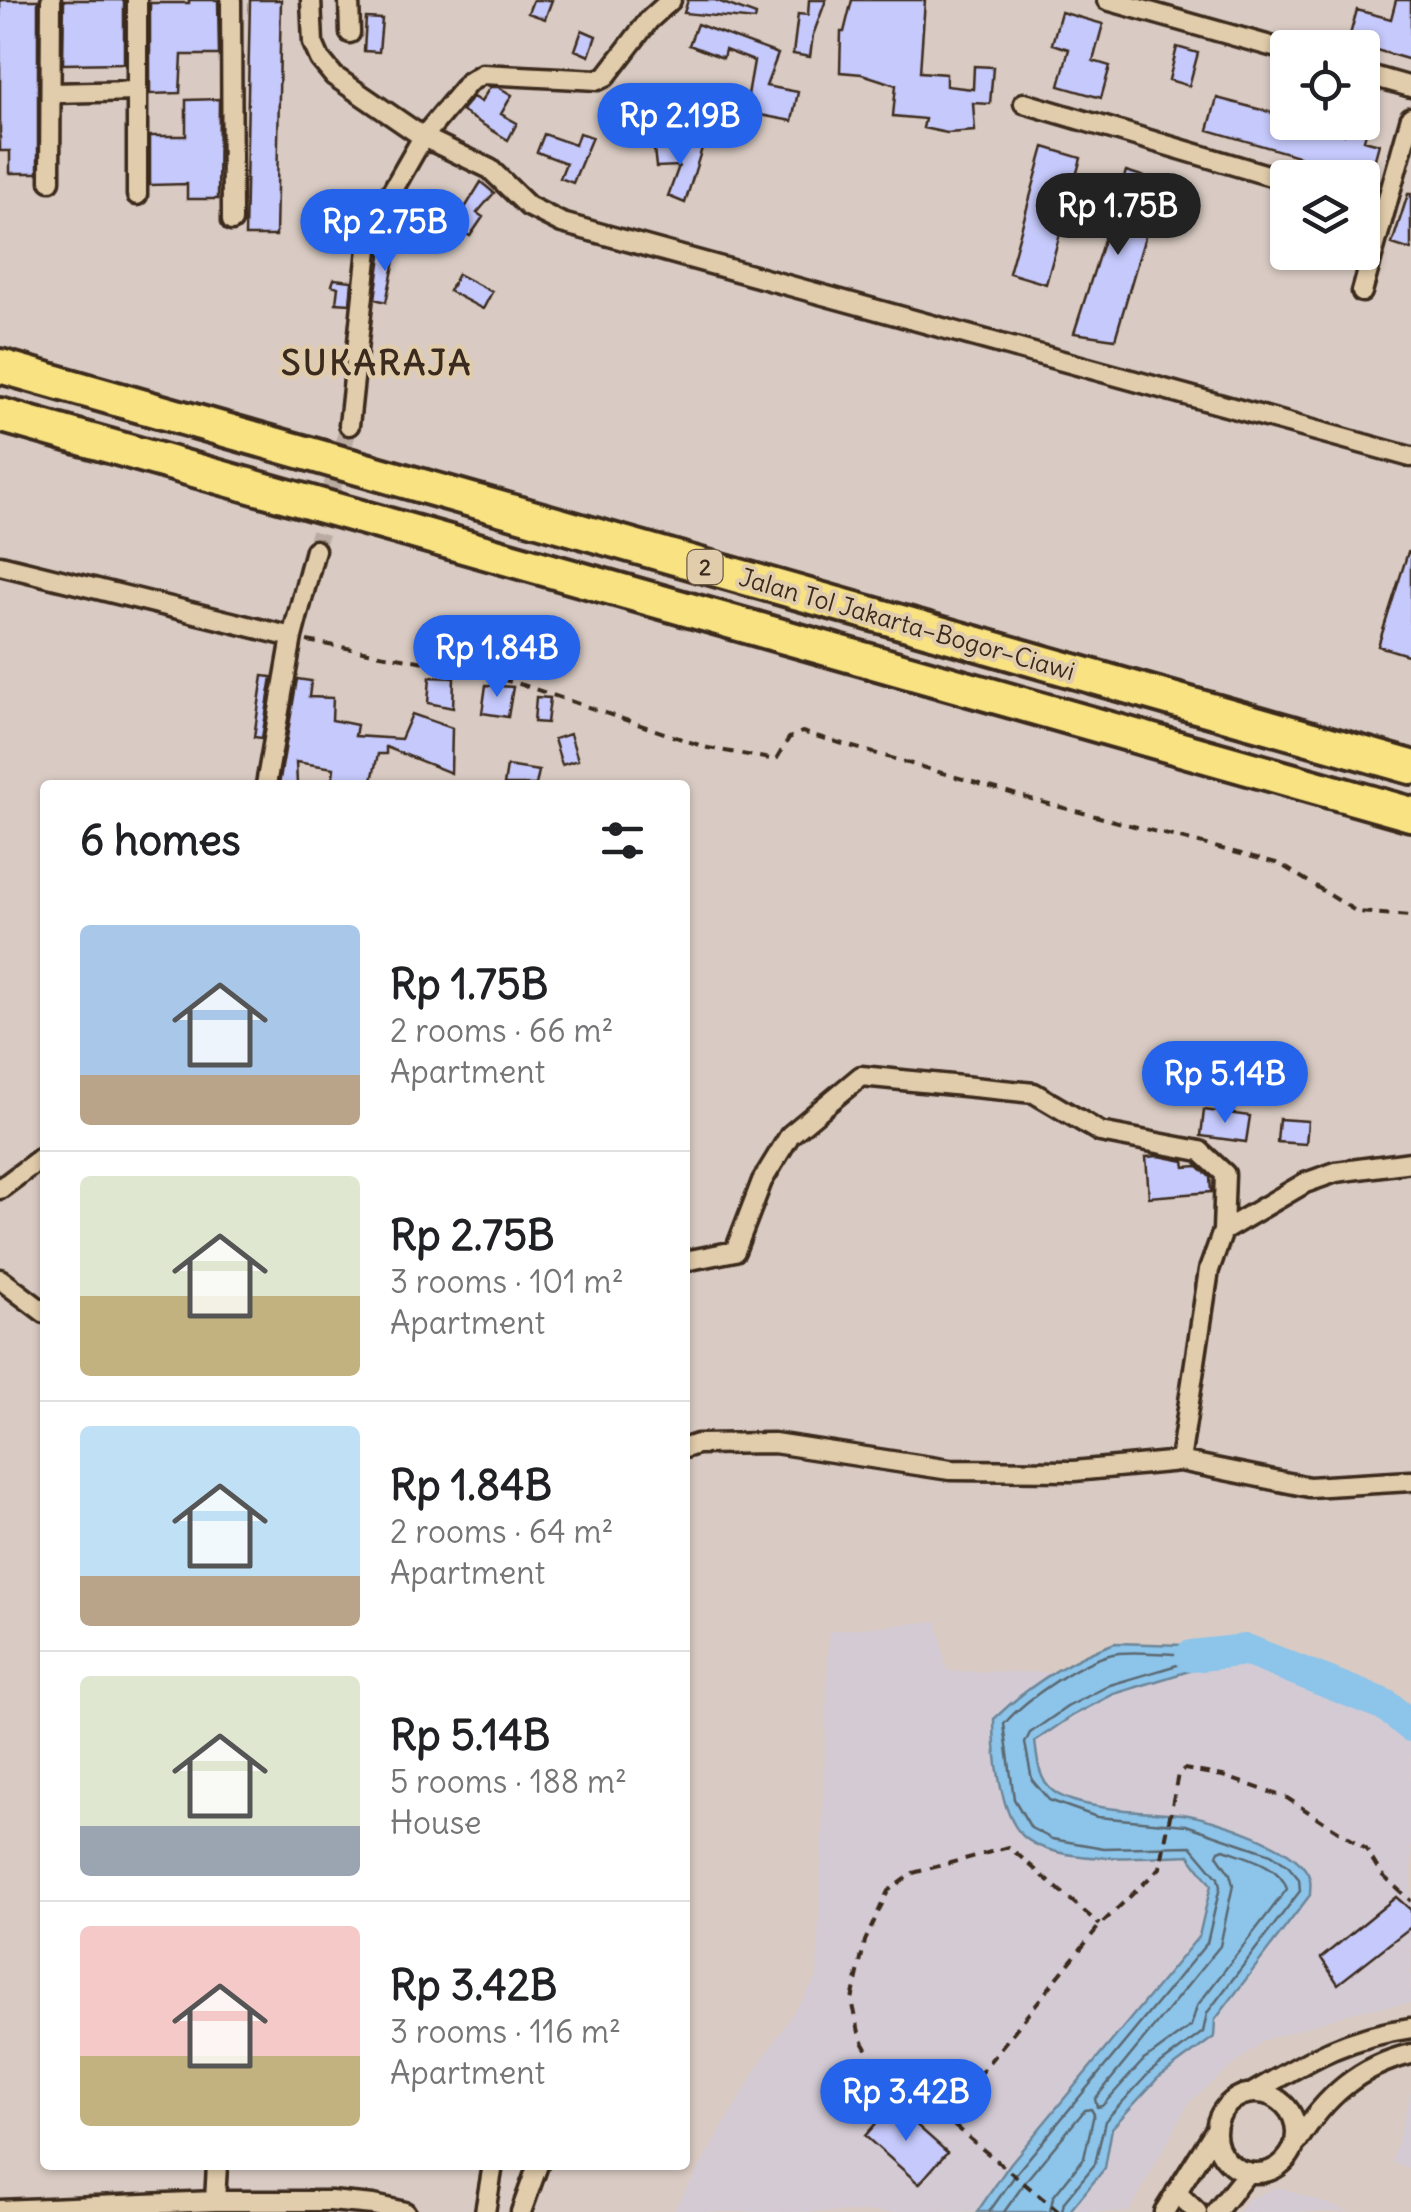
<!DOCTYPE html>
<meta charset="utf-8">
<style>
body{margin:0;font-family:Delius,sans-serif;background:#f2f2f2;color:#202124;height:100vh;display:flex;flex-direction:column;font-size:38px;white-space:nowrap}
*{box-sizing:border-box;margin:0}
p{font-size:32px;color:#757577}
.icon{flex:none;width:55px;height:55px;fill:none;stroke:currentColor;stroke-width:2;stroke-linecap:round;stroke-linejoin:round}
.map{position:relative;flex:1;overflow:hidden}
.sheet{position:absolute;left:40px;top:780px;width:650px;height:1390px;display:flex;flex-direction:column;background:#fff;border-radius:10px;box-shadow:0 2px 8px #0004}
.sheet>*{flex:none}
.controls{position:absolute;left:1270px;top:30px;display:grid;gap:20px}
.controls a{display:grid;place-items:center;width:110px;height:110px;border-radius:10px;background:#fff;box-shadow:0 2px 8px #0004;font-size:50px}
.price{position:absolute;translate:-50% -85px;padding:0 22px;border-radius:35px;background:#2563eb;color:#fff;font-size:32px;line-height:65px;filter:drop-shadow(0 2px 5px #0008)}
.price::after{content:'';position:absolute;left:50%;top:60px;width:30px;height:22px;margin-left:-15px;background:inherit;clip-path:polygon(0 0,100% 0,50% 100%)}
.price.on{background:#222;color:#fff}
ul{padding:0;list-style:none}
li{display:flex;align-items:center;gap:30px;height:250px;padding:0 40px}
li+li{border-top:2px solid #e0e0e0}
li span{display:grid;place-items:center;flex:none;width:280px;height:200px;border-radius:10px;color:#555}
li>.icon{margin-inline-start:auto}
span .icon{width:120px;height:120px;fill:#fffc;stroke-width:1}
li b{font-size:42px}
h2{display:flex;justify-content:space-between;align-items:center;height:120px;padding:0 40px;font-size:42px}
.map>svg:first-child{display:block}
.built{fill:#d3cad4}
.water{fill:#8cc4ea;stroke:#6c8698;stroke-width:2.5}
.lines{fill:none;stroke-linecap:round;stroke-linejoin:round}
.shore{stroke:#5b6870;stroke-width:2.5}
.river{stroke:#8cc4ea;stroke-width:32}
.building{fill:#c5c9fb;stroke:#3b2a1e;stroke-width:2.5}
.street-tunnel{stroke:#b9aba2;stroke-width:18;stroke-dasharray:18 9;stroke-linecap:butt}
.street-casing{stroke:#3b2a1e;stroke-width:25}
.highway-casing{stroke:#3b2a1e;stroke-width:40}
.path{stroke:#3b2a1e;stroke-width:4;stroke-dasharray:10 8;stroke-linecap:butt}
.street{stroke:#e1ccab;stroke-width:18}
.highway{stroke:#f8e281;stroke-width:32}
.labels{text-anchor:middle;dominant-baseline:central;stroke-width:8;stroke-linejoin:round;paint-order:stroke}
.shield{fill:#e1ccab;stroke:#6d5b48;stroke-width:2.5}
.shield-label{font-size:22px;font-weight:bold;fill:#3b2a1e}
.street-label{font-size:25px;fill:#3b2a1e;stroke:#e1ccab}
.district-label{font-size:35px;font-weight:bold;letter-spacing:2.5px;fill:#3b2a1e;stroke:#e1ccab}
</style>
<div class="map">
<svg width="1411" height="2212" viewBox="0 0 1411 2212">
<rect width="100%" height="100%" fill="#d9cbc3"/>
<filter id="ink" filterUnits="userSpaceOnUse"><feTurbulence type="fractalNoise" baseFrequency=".01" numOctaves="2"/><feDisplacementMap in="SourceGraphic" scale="20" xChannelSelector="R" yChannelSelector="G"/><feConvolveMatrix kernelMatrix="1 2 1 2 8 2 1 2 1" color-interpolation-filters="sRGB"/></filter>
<g filter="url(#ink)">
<path class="built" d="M937,1621L947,1671L1143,1674L1246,1663L1366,1700L1411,1729V2003L1361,2010L1264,2040L1189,2102L1129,2212H673L763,2059L817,1977L829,1631Z
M1411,2092V2169L1392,2162Z
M1278,2187L1350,2212H1240L1247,2200Z"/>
<path class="water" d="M1115,1643L1219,1646L1236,1651L1235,1657L1114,1694L1072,1716L1035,1741C1037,1757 1038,1780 1053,1791C1078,1811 1149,1811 1182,1814C1213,1818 1301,1846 1310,1879C1311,1884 1310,1889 1310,1895L1215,2020L1214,2037L1158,2078L1112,2128L1105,2168L1069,2212H977L1010,2164L1199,1936L1211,1885L1189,1855C1145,1856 1058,1867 1023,1836C999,1813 994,1750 994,1719C1028,1686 1070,1659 1115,1643Z"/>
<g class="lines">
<path class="shore" d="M1224,1849C1246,1857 1280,1865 1287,1889L1197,2006L1191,2026L1142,2062L1102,2106L1097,2107L1095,2099L1220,1946L1233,1885L1230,1874L1217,1855L1219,1851Z
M989,2212L1019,2170L1207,1943L1220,1887L1218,1878L1191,1846L1104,1848L1052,1839L1031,1828L1014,1799L1004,1724C1026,1699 1085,1657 1119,1653C1139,1651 1162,1654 1183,1654L1187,1659L1184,1663L1110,1685L1067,1707L1030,1733L1025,1743L1032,1780L1049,1800L1097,1817L1186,1825L1271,1854L1288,1866L1299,1879L1300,1891L1207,2013L1203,2032L1151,2071L1105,2121L1095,2164L1064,2202L1062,2212
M1004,2212L1029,2177L1085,2110L1091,2109L1094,2114L1084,2158L1053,2197L1050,2212"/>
<path class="river" d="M1191,1656L1246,1650L1385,1705L1411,1726"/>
</g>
<path class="building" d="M0,0H38V173H10V151H0Z
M64,0H124V63L63,64Z
M189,0H218L219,55H182L180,93L150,94V3H189Z
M250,0H281L276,236H245Z
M533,0H552L545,19L528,13Z
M688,0H715L756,15L755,20L684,13Z
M809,0H826L813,35L810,57L793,54L798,14L808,15Z
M852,0H925L920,72L946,74V86L973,89L974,66L993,67L990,104L973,103L975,131L947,133L923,128L925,119L893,116L896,85L862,74L840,72L841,32H844Z
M1396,0H1411V60L1348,42L1357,10L1391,19Z
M1061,12L1103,24L1093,61L1110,66L1101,98L1059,86L1069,49L1052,44Z
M366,18L382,19L379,52L364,51Z
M697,24L778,54L766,86L798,92L792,121L745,112L754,61L725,50L723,58L689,45Z
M582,30L596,36L589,56L575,50Z
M1177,47L1198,53L1189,86L1169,80Z
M490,87H498L512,95L501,114L517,123L508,140L461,111L473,97L481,102Z
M1217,98L1288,117V122H1306L1344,134L1347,122H1369L1364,140L1379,144L1370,177L1208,130Z
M219,99L218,199H187V184L150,185V136H186V100Z
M579,133L592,137L573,183L560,178L566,163L537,152L544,134L575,145Z
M703,145L685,203L668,196L679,166L656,167L654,149Z
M1044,147L1081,158L1046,284L1009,273Z
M1126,171L1161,182L1115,339L1074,333Z
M481,182L494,193L477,213L483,217L470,236L461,231L459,233L452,229Z
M1408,194H1411V250L1392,244Z
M382,248L397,251L386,302L375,299Z
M458,274L492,292L483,309L449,291Z
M334,279L352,281L350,304L336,303L338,287L332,285Z
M1408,552L1411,553V656L1378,646Z
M263,676L272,677L262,738L254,737Z
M430,677L454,678L453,708L428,703Z
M297,679L311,681L309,697L333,698L332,720L357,725L355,736L401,739L412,714L452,728L451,773L386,747V754H378L371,785H332L334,768L296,762L297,784L279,785Z
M486,685L513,687L508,717L482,713Z
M536,697L550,698L547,723L534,722Z
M570,734L578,760L562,765L554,739Z
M507,766L539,771L536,785H504Z
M1204,1110L1250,1116L1246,1142L1201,1136Z
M1279,1119L1308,1121L1306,1144L1277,1142Z
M1159,1156L1184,1161L1185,1167L1198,1166L1210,1177L1211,1192L1149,1197L1146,1157Z
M1396,1897L1411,1910V1927L1338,1984L1321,1958Z
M893,2104L947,2152L919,2184L865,2136Z"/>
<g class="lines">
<path class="street-tunnel" d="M315,550L349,425"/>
<defs>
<path id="street" d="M137,0V195
M231,0L232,221
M311,0L313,43L320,59L334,76L423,137L490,169L528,206L562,223L1411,457
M349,0L350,33
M1107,0L1288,51
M1362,73L1411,87
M51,93L137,91
M1024,103L1288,181
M50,181L51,0
M1362,204L1385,210
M1362,292L1411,117
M349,425L368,249L383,207L423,137L469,82L482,74L598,80L606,76L649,20L671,0
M0,565L292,637
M266,785L292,637L315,550
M0,1189L45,1155
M1223,1231L1305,1183L1336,1172L1411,1162
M685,1261L735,1251L762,1181L790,1135L861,1076L1034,1093L1100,1132L1200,1151L1225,1174L1223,1231L1209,1270L1180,1461
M0,1279L45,1313
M685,1448L697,1444L774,1443L950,1470L1074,1471L1180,1461L1309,1487L1411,1481
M1254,2092C1309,2060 1346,2037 1411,2028
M1216 2133a40 40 0 1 1 80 0a40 40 0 1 1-80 0Z
M1297,2142C1325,2097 1359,2066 1411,2054
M217,2165L215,2201H330L373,2205L405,2212
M1176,2192L1197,2212
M0,2210L215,2201
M485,2212L493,2165
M521,2212L538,2165
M1164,2212L1216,2129
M1216,2212L1248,2172"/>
<path id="highway" d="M0,366L1411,767
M0,415L1411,814"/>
</defs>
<use href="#street" class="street-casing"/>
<use href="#highway" class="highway-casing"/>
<path class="path" d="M307,641L464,669L523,685L708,748L776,760L789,738L802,732L1045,803L1280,864L1357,912L1411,916
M944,2118L1100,1925L1160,1868L1178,1774L1184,1769L1223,1776L1287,1798L1366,1849L1381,1874L1411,1901
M1059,2212L873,2059L860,2037L852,2000L865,1941L888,1891L913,1873L1009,1847L1100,1925"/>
<use href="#street" class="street"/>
<use href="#highway" class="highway"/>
</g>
</g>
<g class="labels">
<rect class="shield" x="687.5" y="550" width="35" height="34" rx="8"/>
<g class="shield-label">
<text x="705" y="567">2</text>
</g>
<g class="street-label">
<text transform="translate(907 624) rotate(16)">Jalan Tol Jakarta–Bogor–Ciawi</text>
</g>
<g class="district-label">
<text x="377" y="362">SUKARAJA</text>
</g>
</g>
</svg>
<div class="controls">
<a><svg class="icon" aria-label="locate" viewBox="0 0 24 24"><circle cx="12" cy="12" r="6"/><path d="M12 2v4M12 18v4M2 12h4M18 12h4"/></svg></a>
<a><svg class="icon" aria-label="layers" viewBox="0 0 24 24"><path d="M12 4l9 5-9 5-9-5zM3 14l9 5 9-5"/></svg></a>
</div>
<b class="price" style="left:680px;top:168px">Rp 2.19B</b>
<b class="price on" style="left:1118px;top:258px">Rp 1.75B</b>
<b class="price" style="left:385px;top:274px">Rp 2.75B</b>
<b class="price" style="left:497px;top:700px">Rp 1.84B</b>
<b class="price" style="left:1225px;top:1126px">Rp 5.14B</b>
<b class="price" style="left:906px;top:2144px">Rp 3.42B</b>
<section class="sheet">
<h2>6 homes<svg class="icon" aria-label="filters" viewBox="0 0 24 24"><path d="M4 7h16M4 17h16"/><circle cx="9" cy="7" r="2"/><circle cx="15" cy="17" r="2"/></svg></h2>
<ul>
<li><span style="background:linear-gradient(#a9c7e8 75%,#b9a48a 0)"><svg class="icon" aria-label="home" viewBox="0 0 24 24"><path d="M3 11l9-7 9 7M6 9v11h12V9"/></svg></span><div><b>Rp 1.75B</b><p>2 rooms · 66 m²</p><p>Apartment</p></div></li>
<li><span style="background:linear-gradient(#dfe7d0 60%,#c2b280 0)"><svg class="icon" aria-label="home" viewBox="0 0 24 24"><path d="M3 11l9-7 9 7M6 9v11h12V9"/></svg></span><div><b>Rp 2.75B</b><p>3 rooms · 101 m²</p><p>Apartment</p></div></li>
<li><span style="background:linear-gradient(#bfe0f5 75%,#b9a48a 0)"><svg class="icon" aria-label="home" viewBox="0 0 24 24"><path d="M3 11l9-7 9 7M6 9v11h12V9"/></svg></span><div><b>Rp 1.84B</b><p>2 rooms · 64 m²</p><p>Apartment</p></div></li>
<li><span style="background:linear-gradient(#dfe7d0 75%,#9aa5b1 0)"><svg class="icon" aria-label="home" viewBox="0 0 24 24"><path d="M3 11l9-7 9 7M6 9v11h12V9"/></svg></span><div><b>Rp 5.14B</b><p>5 rooms · 188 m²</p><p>House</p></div></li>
<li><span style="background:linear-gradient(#f6c9c9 65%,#c2b280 0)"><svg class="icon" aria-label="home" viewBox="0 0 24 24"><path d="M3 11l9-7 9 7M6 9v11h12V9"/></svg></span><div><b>Rp 3.42B</b><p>3 rooms · 116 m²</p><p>Apartment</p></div></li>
</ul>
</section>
</div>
